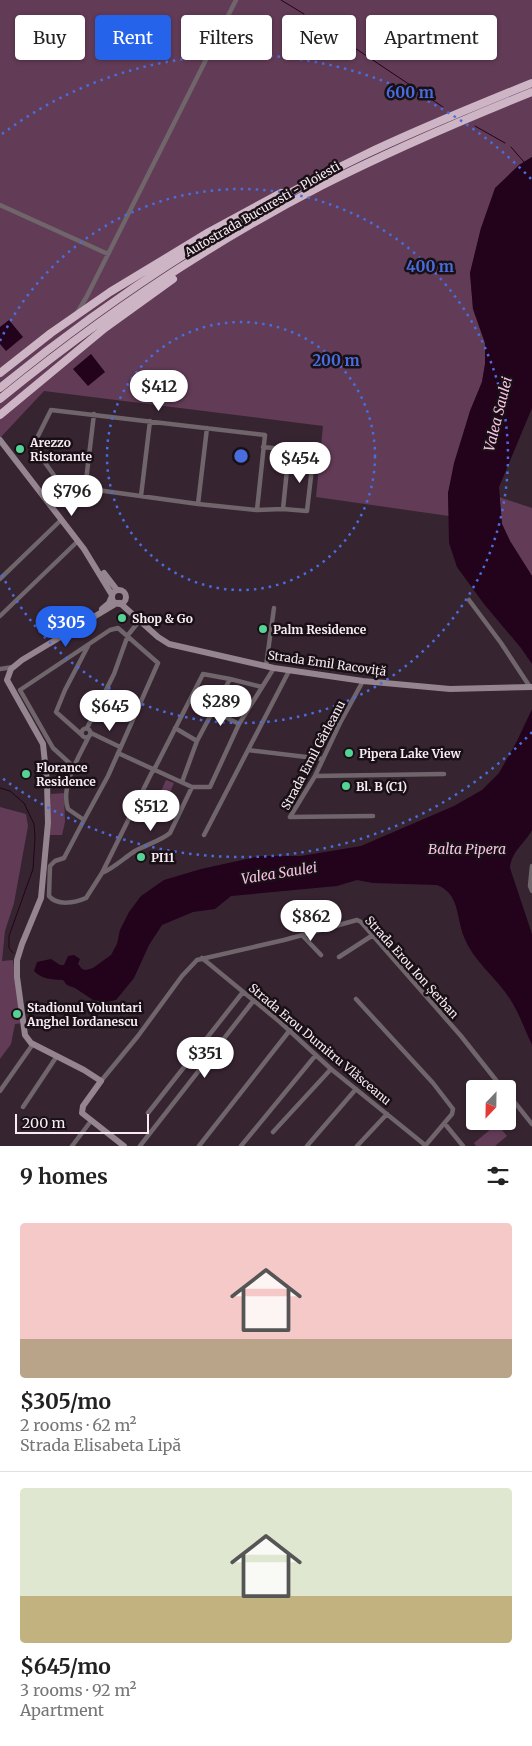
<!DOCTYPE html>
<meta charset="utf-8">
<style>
body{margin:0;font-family:Merriweather,serif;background:#f2f2f2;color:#222;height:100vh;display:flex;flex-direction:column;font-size:19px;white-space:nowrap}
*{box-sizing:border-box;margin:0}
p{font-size:16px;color:#767676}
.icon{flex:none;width:28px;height:28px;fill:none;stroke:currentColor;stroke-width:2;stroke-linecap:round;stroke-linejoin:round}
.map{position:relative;height:1146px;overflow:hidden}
.details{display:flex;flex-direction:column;background:#fff;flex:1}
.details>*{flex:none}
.hud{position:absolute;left:15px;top:15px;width:502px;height:45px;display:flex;gap:10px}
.needle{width:32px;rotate:202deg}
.controls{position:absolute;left:466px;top:1080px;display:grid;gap:10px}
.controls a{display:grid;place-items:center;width:50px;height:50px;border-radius:5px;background:#fff;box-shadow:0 1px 4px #0004;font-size:25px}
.scale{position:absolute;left:15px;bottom:12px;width:134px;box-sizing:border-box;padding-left:5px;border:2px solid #f8ebf3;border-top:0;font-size:14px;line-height:18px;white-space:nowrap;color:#f8ebf3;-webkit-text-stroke:4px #191016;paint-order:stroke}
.price{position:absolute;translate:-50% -42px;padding:0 11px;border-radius:18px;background:#fff;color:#222;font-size:16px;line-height:32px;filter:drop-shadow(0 1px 2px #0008)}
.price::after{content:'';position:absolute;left:50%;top:30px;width:15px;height:11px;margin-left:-8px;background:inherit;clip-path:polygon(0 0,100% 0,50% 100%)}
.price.selected{background:#2563eb;color:#fff}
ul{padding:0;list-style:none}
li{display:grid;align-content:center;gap:10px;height:265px;padding:0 20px}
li+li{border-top:1px solid #e0e0e0}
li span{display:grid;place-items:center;height:155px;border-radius:5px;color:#555}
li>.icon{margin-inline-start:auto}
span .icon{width:90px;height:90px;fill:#fffc;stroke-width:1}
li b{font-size:21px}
h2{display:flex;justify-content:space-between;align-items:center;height:60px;padding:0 20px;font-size:21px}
.tag{padding:0 18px;border-radius:5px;background:#fff;box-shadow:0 1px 4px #0004;font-size:18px;line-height:45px}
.tag.selected{background:#2563eb;color:#fff}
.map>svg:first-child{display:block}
.green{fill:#623b56}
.water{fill:#23021b}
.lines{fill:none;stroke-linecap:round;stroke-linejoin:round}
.stream{stroke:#23021b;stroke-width:1}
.street{stroke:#6f656b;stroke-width:4.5}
.secondary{stroke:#958590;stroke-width:6}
.highway{stroke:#ceb5c5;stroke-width:8}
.ring{fill:none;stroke:#496ddd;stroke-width:2.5;stroke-dasharray:2.5 5}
.poi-dot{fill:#54d395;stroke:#191016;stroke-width:2}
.labels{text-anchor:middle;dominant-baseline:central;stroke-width:5;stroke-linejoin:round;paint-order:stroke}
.street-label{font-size:12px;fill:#f8ebf3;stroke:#191016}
.poi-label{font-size:12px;font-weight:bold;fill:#f8ebf3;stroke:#191016;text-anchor:start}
.water-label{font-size:14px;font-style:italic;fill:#f9c1e6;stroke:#191016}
.centre{fill:#496ddd;stroke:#191016;stroke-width:2.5}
.ring-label{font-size:15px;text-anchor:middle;font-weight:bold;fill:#496ddd;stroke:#191016;stroke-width:5;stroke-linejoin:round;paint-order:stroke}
</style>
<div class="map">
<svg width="532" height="1146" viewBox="0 0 532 1146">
<rect width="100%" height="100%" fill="#372431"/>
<path class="green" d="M0,0H532V157L519,165L481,228L470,273L473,309L485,343V364L482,382L470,411L448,493L449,516L316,497L323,426L44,391L0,438Z
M499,497L532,508V576L510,541L502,524Z
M166,780L174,783L160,815L156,818L150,816Z
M64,793L65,822L62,835H50L51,794Z
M0,807L26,814L28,826L14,903L5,931L2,961L13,960L23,1023L15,1024L11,1044L0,1059Z
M497,1124L507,1136L495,1146H476L474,1143Z"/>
<path class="water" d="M532,157V408L499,487L502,524L510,541L532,576V664L521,648L484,604L457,567L449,543L448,493L454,463L470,411L482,382L485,364V343L473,309L470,273L481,228L495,188L519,165Z
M9,320L23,337L6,351L0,344V327Z
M91,354L105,372L88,386L73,369Z
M532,709V830C525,843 511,852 510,868L532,934V1045C525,1030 519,1013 510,999C496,977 474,962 464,937C456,917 460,894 437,885L373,883L357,880L337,886L231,896L215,909L193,912L162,925L149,945L134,978L116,1000L107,1002L93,1000L75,988L67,985L63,980C51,979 43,980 34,971L37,962L51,959L60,965H64L68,956L74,955L80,959L78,964L82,969L86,970L93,968L111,955L117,944L120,930L129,912L141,896L164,880L201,869L261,856H301L361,846L454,806L482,790L499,773L517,741Z"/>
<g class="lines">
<path class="stream" d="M281,0L304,14
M310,18L443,107
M475,126L505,143
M511,147L524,162
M0,788L10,791L24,803L34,824L35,837L33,869L9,936V948L13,953"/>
<path class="street" d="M0,205L108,254
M77,313L87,296L236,0
M61,485L33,446L51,410L265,435L257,510
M85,489L94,414
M141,496L150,421
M44,497L61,485L198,504L257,510L283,509L307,511L313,459L310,454L301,451L263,447
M198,504L207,428
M283,509L289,450
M0,579L61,520
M469,600L501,643L530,687
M0,616L78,541
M266,666L274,608
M0,669L13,667
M363,681L340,723L315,776L290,817L373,816
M214,711L239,724
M87,728L114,674L128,635L140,620
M175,728L197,741
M81.5 733a4.5 4.5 0 1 1 9 0a4.5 4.5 0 1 1-9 0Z
M91,733L120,747
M82,735L56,712L65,690L88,646
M248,750L323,759
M118,753L192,787H210L239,724L274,668
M75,768L53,748L20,690L110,630L118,628L158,663L108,776L84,820L64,858L55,861L50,866L49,896C57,906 75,903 86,898L102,873L151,774L156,766L203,674L230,679L262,687
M315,776L444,774
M182,782L197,741L230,679
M84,820L68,809C60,786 79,757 89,736
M204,835L289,671
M532,866L530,886L532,891
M102,873C114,868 124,858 135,851C146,845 162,840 170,833L192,787
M302,935L321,955
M339,957L373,935
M202,958L280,1022L331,1069L425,1145
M356,999L433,1083L453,1109L452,1114L425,1146
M101,1081L138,1036L182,976L197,960L284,940L357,920L361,922L461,1036L503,1089
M0,1091L33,1044
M508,1094L532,1124
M23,1107L57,1056
M148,1113L243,992
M445,1124L463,1146
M273,1132L331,1069
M72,1146L91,1121
M140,1146L254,1000
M199,1146L290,1030
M241,1146L315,1056
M307,1146L356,1089
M357,1146L387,1114"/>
<path class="secondary" d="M0,440L84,549L112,595
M104,573L117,590
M112 597a7 7 0 1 1 14 0a7 7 0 1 1-14 0Z
M117,603L22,660L11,669L7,680L43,744L47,782L48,823L41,898L22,944L17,960V977L25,1035L31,1043L84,1070L101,1081L83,1106L82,1113L124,1146
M120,603L158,637L169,644L274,668L363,681L450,689L532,687
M102,609L109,603L112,596"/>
<path class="highway" d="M0,373L51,333L110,292L209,232L281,193
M0,388C111,297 233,218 362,156C418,129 475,106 532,83
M0,399C99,318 207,245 321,186C390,151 460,121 532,92
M0,415L105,328L173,279"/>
</g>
<g class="ring">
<circle cx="241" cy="456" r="134"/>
<path d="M0 341A267 267 0 1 1 0 571"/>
<path d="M532 732A401 401 0 0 1 2 778M2 134A401 401 0 0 1 532 180"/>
</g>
<g class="poi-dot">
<circle cx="20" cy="449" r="5"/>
<circle cx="122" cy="618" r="5"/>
<circle cx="263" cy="629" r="5"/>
<circle cx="349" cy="753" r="5"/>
<circle cx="26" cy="774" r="5"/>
<circle cx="346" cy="786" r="5"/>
<circle cx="141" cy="857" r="5"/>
<circle cx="17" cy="1014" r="5"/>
</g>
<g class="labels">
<g class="street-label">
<text transform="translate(262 209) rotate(-30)">Autostrada Bucuresti - Ploiesti</text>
<text transform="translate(327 663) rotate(8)">Strada Emil Racoviță</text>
<text transform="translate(313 755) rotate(-62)">Strada Emil Gârleanu</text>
<text transform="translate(412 967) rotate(48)">Strada Erou Ion Șerban</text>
<text transform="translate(320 1044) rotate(40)">Strada Erou Dumitru Vlăsceanu</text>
</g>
<g class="poi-label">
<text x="30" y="442">Arezzo<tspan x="30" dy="14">Ristorante</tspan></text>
<text x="132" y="618">Shop &amp; Go</text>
<text x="273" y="629">Palm Residence</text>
<text x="359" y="753">Pipera Lake View</text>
<text x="36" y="767">Florance<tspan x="36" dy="14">Residence</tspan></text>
<text x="356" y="786">Bl. B (C1)</text>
<text x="151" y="857">PI11</text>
<text x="27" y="1007">Stadionul Voluntari<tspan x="27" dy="14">Anghel Iordanescu</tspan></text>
</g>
<g class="water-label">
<text transform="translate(498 414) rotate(-76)">Valea Saulei</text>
<text x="467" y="849">Balta Pipera</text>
<text transform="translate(279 873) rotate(-9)">Valea Saulei</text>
</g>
</g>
<circle cx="241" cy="456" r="8" class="centre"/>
<g class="ring-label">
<text x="410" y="98">600 m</text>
<text x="430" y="272">400 m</text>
<text x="336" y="366">200 m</text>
</g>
</svg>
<div class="controls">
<a><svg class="needle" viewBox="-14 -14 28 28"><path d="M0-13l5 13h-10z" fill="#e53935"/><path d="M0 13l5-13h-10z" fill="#767676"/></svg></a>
</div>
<div class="scale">200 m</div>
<b class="price" style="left:159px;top:412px">$412</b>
<b class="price" style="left:300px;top:484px">$454</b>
<b class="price" style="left:72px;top:517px">$796</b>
<b class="price selected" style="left:66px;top:648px">$305</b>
<b class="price" style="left:221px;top:727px">$289</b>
<b class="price" style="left:110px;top:732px">$645</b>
<b class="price" style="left:151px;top:832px">$512</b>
<b class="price" style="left:311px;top:942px">$862</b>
<b class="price" style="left:205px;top:1079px">$351</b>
<div class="hud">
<a class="tag">Buy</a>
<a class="tag selected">Rent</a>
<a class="tag">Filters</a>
<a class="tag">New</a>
<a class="tag">Apartment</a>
</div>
</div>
<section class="details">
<h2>9 homes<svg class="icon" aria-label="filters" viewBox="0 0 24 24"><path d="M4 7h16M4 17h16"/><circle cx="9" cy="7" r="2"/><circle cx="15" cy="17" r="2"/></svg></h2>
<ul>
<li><span style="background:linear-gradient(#f6c9c9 75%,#b9a48a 0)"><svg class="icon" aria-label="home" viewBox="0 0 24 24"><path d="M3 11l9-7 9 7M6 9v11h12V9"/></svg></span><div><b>$305/mo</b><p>2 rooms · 62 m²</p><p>Strada Elisabeta Lipă</p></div></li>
<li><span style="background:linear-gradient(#dfe7d0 70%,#c2b280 0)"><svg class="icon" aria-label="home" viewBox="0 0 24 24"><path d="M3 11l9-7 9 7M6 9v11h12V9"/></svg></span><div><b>$645/mo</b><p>3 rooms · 92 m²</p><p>Apartment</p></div></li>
</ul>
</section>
